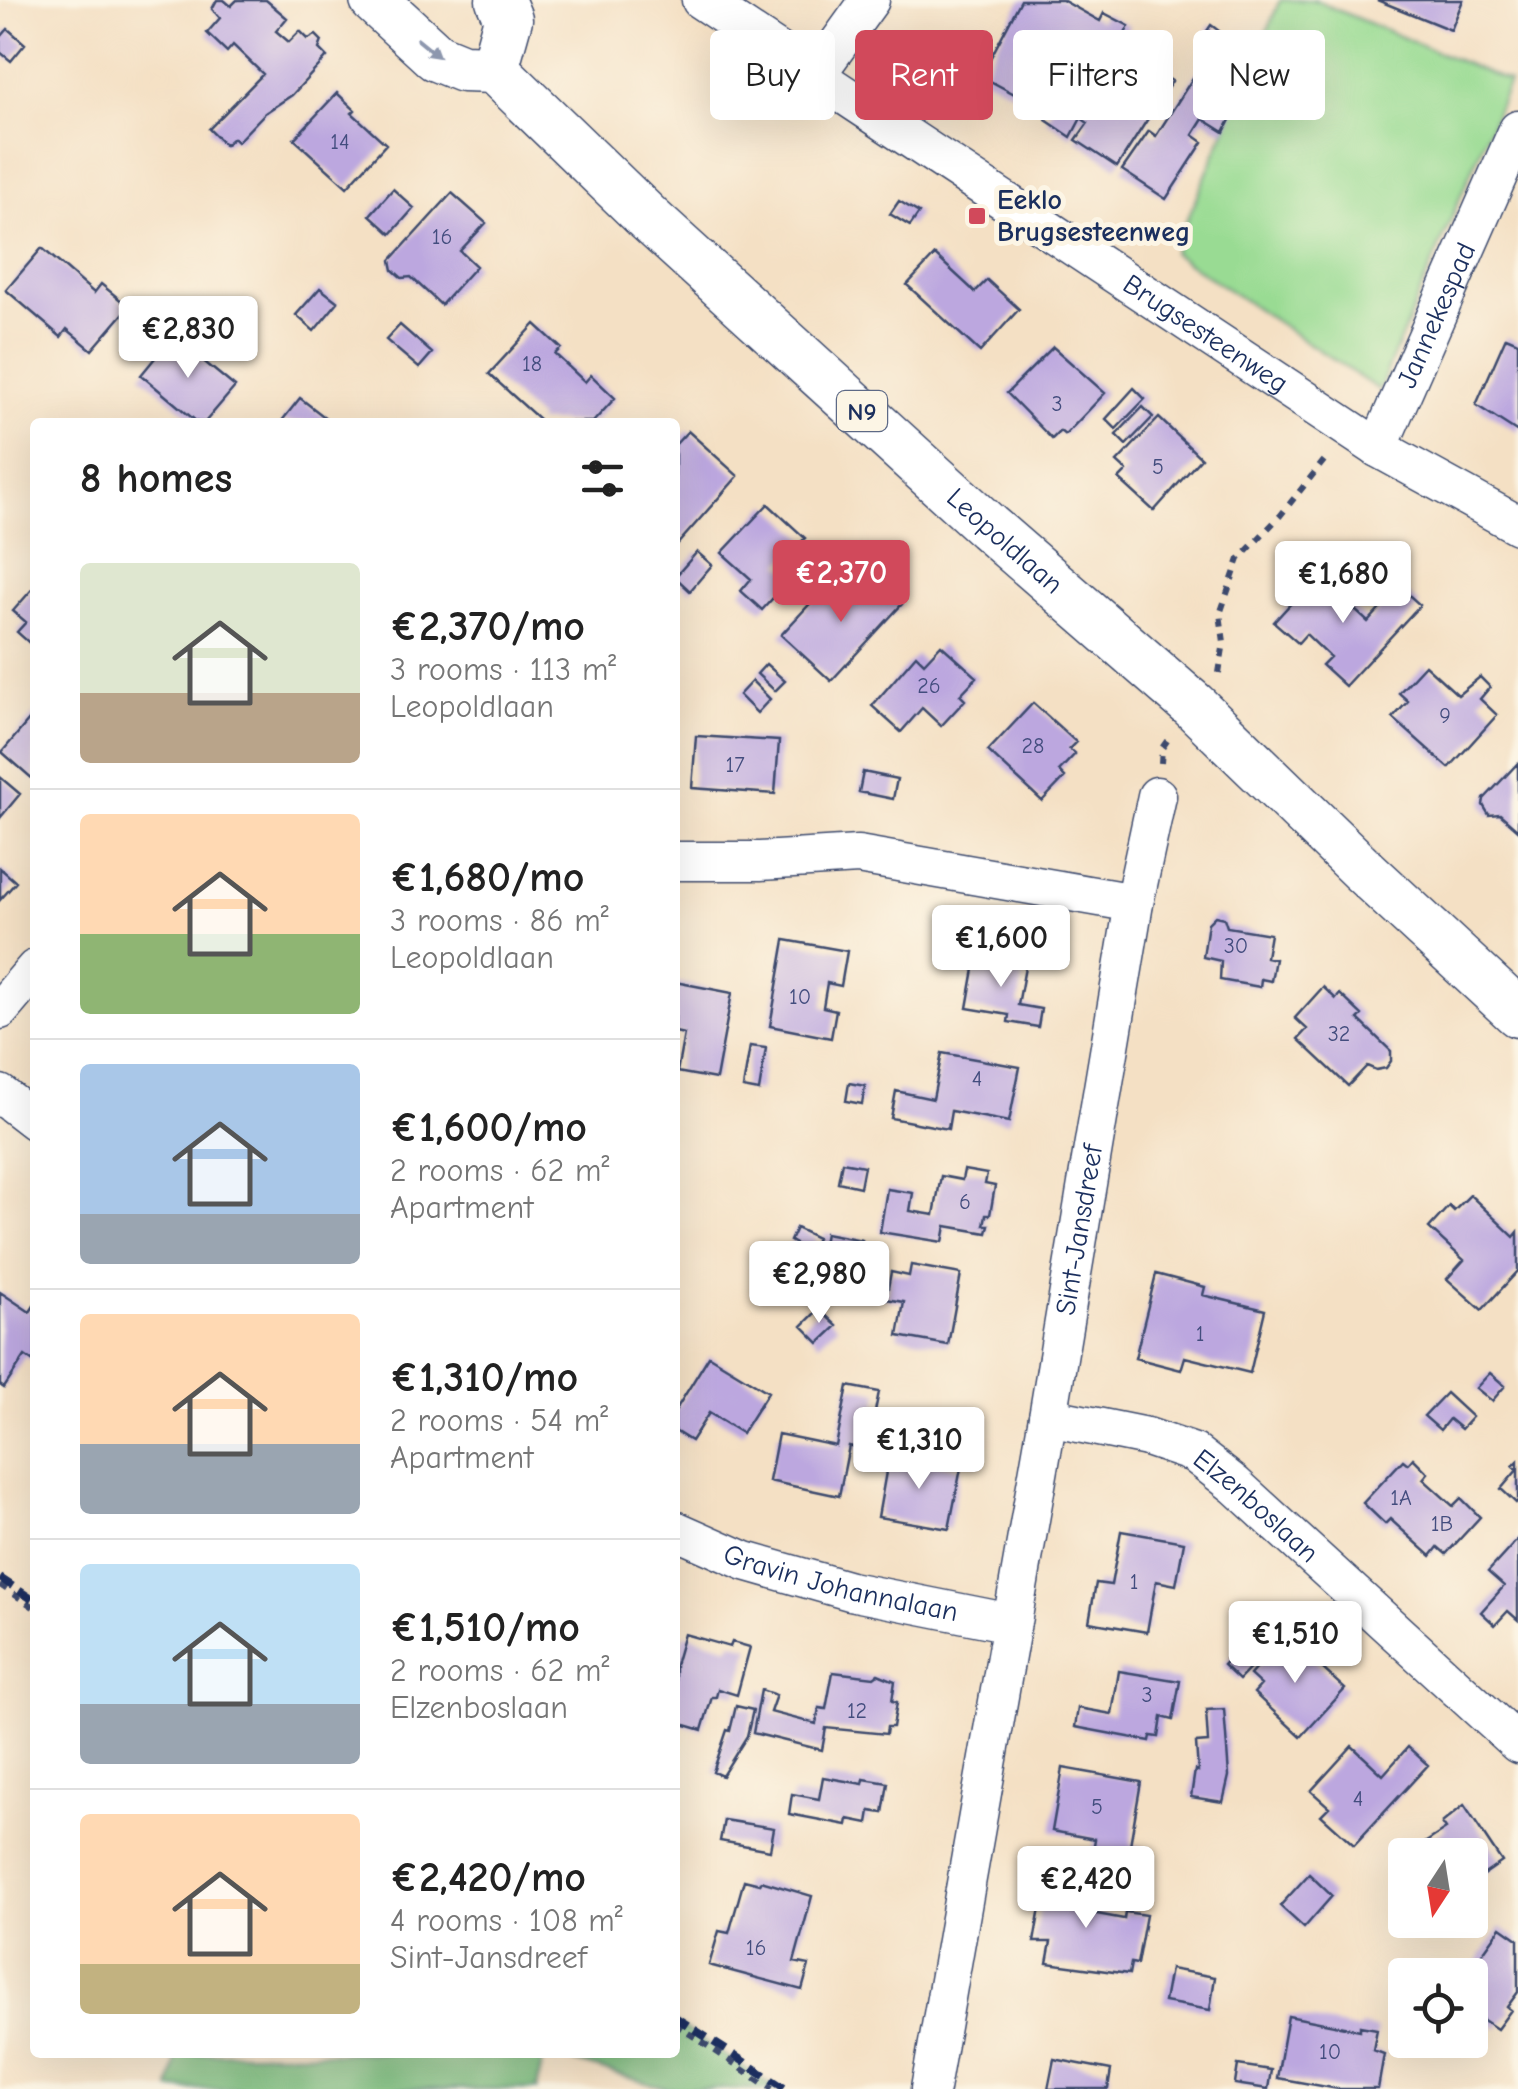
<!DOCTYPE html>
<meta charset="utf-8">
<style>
body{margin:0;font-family:"Comic Neue",sans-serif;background:#f2f2f2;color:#222;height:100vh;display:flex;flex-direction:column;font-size:38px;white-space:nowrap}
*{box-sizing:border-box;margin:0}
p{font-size:32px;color:#767676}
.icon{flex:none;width:55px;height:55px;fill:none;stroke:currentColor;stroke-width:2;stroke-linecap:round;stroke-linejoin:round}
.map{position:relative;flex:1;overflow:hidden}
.side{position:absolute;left:30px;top:418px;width:650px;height:1640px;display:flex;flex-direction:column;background:#fff;border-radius:10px;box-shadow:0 10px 40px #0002}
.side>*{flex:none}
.banner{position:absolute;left:710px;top:30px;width:658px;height:90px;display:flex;gap:20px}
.needle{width:65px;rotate:192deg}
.buttons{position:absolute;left:1388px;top:1838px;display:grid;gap:20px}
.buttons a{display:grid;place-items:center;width:100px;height:100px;border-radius:10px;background:#fff;box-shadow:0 10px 40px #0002;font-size:50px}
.price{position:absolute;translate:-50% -85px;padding:0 22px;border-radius:10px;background:#fff;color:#222;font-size:32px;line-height:65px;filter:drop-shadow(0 2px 5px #0008)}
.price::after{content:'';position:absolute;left:50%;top:60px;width:30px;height:22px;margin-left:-15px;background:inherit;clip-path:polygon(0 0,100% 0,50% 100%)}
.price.selected{background:#d1495b;color:#fff}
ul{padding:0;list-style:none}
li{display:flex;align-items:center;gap:30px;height:250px;padding:0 50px}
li+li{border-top:2px solid #e0e0e0}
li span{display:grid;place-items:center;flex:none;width:280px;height:200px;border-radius:10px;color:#555}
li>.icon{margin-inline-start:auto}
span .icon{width:120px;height:120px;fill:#fffc;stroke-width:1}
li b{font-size:42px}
h2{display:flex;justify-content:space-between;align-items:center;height:120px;padding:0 50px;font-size:42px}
.pill{padding:0 35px;border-radius:10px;background:#fff;box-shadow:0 10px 40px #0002;font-size:35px;line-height:90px}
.pill.selected{background:#d1495b;color:#fff}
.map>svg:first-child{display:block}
.green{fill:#99db93;stroke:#5a8578;stroke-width:2.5}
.forest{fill:#7abb7d;stroke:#4a756e;stroke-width:2.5}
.building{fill:#bca7df}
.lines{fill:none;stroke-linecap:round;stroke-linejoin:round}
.minor-casing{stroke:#3c4a6d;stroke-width:41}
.major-casing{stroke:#3c4a6d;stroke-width:51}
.path{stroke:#3c4a6d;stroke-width:6;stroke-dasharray:8 8;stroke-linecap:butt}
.minor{stroke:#fff;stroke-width:38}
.major{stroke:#fff;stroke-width:48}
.rail{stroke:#1b2f5e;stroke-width:8;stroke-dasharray:15 8;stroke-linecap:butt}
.oneway{fill:#8d97ae}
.poi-dot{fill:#d1495b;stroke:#fcf5e5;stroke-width:4}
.labels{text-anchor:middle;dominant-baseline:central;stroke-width:10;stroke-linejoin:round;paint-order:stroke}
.number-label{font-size:22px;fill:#434d7e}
.shield{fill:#fcf5e5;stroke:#5e6a86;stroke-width:2.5}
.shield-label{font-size:25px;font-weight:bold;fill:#1b2f5e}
.poi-label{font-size:28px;font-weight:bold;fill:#1b2f5e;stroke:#fcf5e5;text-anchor:start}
.street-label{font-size:28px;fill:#1b2f5e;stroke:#fcf5e5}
</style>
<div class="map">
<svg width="1518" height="2089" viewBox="0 0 1518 2089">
<rect width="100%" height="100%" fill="#fcf5e5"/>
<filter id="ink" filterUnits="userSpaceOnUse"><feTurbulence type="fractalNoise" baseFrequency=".01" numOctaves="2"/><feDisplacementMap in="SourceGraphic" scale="20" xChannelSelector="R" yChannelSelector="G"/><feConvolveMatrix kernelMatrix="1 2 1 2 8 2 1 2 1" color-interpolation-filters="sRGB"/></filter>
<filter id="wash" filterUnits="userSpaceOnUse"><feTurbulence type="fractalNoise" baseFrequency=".0048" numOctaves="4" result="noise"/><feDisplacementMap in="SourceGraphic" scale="40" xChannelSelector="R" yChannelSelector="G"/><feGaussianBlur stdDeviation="2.25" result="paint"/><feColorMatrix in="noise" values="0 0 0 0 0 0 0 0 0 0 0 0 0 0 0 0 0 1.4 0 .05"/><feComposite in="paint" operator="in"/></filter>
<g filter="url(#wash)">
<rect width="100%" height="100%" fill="#f4e0c4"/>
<path class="green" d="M1280,0H1314L1509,82L1379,390L1173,253Z"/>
<path class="forest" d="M675,2023L777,2089H667L544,2053L537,2089H170L177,2053L675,2052Z"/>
<g id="blocks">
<path class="building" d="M217,0H224L231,6L237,0H266L287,18L276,31L289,42L300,31L308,39L316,35L322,41L319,49L327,57L292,95L265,113L237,142L233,138L225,145L209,129L263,74L233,45L227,52L207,33L220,18L212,9Z
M1021,0H1062L1100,21L1104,13L1129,26L1098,85L1108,92L1130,58L1150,72L1152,68L1172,81L1117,167L1076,140L1088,123L1081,118L1071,137L1046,120L1079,59L1050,43L1022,98L981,76Z
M1377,0H1463L1451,30Z
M1211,25L1235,43L1226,58L1201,40Z
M8,29L25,44L11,61L0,52V38Z
M1203,62L1245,90L1224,132L1203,119L1193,135L1203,142L1166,199L1122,170L1149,131L1156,136Z
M337,93L355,110L352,113L386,144L347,187L294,139Z
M393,189L414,208L391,234L370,215Z
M452,193L486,223L460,251L476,266L441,305L411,277L402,278L393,270L391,260Z
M899,201L919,213L910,226L890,214Z
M42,248L94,293L101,284L129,307L92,350L67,329L61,337L6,290Z
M935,255L975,292L987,280L1019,309L980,352L907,285Z
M320,288L338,302L314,331L296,315Z
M535,324L561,348L555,354L585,382L591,375L615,398L593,422H536L539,419L489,374Z
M400,325L432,353L419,368L386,340Z
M173,336L235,387L205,422H197L141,375Z
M1506,337L1518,342V432L1476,405Z
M1053,347L1105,393L1065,435L1060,431L1052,439L1007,393Z
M1134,388L1145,399L1116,429L1106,419Z
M300,398L331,422H281Z
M1143,407L1153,417L1126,445L1116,435Z
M1159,418L1201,458L1154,511L1119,479L1127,471L1117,462Z
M688,431L738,476L675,547V445Z
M768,504L805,538L780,564L793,576L762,610L741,591L751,579L722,553Z
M697,552L712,565L690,591L675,577Z
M867,571L902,604L831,681L781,635L820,593L835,606Z
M1317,575L1368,622L1400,587L1420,605L1345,686L1322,665L1330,657L1306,634L1298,643L1274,622Z
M35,586V648L17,632L26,622L13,611Z
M941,645L977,677L960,695L965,700L941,726L922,708L901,732L872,706L916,655L924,663Z
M766,664L785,681L775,691L757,674Z
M1425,665L1458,695L1480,677L1490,687L1480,699L1497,715L1449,768L1393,718L1408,701L1399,693Z
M752,681L770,699L757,713L739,695Z
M1033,703L1076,742L1069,749L1075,754L1059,771L1065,777L1042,801L988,751Z
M35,713V781L2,752Z
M696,736L779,741L775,794L692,788Z
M1518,763V830L1500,814L1489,815L1483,805L1484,799Z
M863,772L897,779L893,799L859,792Z
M0,777L20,794L0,818Z
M0,868L16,882L0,900Z
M1215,916L1224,918L1227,927L1270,934L1266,957L1275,959L1271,981L1261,979L1260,987L1220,980L1221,961L1203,957L1208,923Z
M785,940L847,951L841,986L827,983L823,1007L836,1010L831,1038L770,1026Z
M984,954L1026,962L1018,1005L1041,1009L1038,1027L1008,1022L1009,1015L967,1008L976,958L983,959Z
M675,982L732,993L716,1079L677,1072L684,1034L675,1032Z
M1323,987L1336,999L1340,994L1362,1015L1358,1019L1391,1051V1061L1386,1068L1376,1070L1367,1066L1348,1086L1298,1039L1307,1029L1295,1018Z
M750,1046L766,1048L759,1091L743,1088Z
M942,1053L1020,1067L1009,1122L951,1111L948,1129L891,1118L896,1091L933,1099Z
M849,1083L865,1086L862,1104L846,1101Z
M842,1162L864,1166L860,1187L838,1182Z
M964,1170L987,1174L985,1184L995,1186L990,1215H986L984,1225H989L987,1233L946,1226L943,1242L880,1232L887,1189L913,1193L910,1211L934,1215L941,1176L962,1180Z
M1470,1195L1514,1237L1518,1232V1271L1482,1310L1447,1279L1464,1260L1429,1228L1449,1206L1454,1211Z
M796,1228L817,1238L810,1252L790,1241Z
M825,1233L862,1240L857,1267L820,1260Z
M911,1265L961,1274L948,1345L898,1336L904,1302L886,1299L891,1272L909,1276Z
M1156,1274L1205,1287L1203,1295L1265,1310L1250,1373L1185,1357L1181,1370L1135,1358Z
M0,1292L30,1312L35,1304V1363L25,1356L4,1388L0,1385Z
M819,1309L837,1326L819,1343L802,1326Z
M709,1356L768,1392L742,1433L709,1413L691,1441L675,1431V1411Z
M1490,1373L1505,1386L1492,1401L1476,1388Z
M848,1386L879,1392L867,1450L849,1446L839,1496L769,1481L778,1434L836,1446Z
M1446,1393L1472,1417L1461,1429L1449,1419L1440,1430L1424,1416Z
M889,1455L961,1468L949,1529L878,1517Z
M1413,1458L1428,1473L1423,1479L1453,1506L1461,1498L1480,1517L1446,1554L1438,1547L1431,1556L1390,1519L1385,1524L1363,1503L1403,1460L1408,1464Z
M1518,1461V1501L1516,1503L1501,1489L1517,1470L1513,1466Z
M1121,1531L1184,1542L1176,1585L1156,1581L1147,1632L1089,1622L1096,1583L1111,1585Z
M1518,1539V1620L1508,1611L1495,1625L1481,1612L1504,1586L1488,1572Z
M684,1634L730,1647L732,1642L750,1647L737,1695L718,1689L716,1697H712L702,1730L675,1722V1665Z
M1286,1635L1345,1689L1301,1737L1254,1693L1261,1685L1250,1675Z
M1242,1645L1258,1660L1239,1680L1223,1665Z
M1119,1671L1180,1681L1173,1720L1162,1717L1159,1737L1151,1736L1150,1741L1075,1727L1078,1708L1112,1714Z
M833,1672L874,1677L878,1674L895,1681L892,1701L897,1702L893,1727H887L886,1734L826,1728L822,1750L753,1733L761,1690L776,1695L770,1712L816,1724L819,1708L826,1709Z
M736,1706L753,1710L747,1736L722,1776L713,1772L727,1730L730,1731Z
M1224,1709L1229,1776L1223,1802L1191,1797L1195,1770L1198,1771L1196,1743L1208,1742L1206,1710Z
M1352,1746L1383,1775L1408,1747L1428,1765L1354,1845L1321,1815L1329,1807L1311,1791Z
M1063,1768L1141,1782L1130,1845L1142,1847L1138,1865L1092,1857L1095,1839L1052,1831Z
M823,1777L863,1784L864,1779L888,1783L883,1813L870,1811L868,1823L848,1819L847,1825L789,1814L792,1794L819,1799Z
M1464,1805L1502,1862L1470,1884V1855H1435L1426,1842L1446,1829L1442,1823Z
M724,1820L774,1828L770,1850L720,1841Z
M1047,1869L1075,1874L1070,1909L1124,1919L1125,1912L1146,1915L1137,1964L1131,1963L1129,1974L1047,1963L1051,1942H1034Z
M1309,1874L1332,1896L1304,1928L1280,1906Z
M744,1880L760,1884L761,1881L812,1896L794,1962L809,1965L802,1990L709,1965L719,1931L729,1933Z
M1501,1927L1518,1939V1992L1507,2007L1511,2010L1497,2029L1476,2015L1470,2024V1975H1467Z
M1170,1969L1215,1977L1210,2010L1164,2002Z
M1288,2016L1360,2030V2026L1377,2029L1373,2050L1384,2054L1378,2089H1338L1277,2078Z
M1054,2059L1111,2070L1108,2089H1048Z
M1238,2065L1271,2070L1268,2089L1235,2084Z"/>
</g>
</g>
<g filter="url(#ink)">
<use href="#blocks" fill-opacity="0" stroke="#3c4a6d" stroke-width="2.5"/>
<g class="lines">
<defs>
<g id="minor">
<path id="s1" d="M701,0L1378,448L1518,525"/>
<path d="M816,75L870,0"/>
<path id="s2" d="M1378,448L1518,130"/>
<path d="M675,861H760L858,855L1134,903"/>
<path d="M0,1010L35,969"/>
<path d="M0,1094L35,1121"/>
<path id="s3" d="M1048,1417L1147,1437L1194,1453L1235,1485L1518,1744"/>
<path id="s4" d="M675,1530L745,1561L850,1591L1011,1623"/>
<path id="s5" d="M930,2089L1048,1417L1134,903L1157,796"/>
</g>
<g id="major">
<path id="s6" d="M374,0L436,57L463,68L494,69L649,219L988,527L1193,705L1361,868L1518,1013"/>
<path d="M494,69L508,19L500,0"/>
</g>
</defs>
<use href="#minor" class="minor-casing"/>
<use href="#major" class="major-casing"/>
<path class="path" d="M1219,673L1224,642L1220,614L1239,559L1280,516L1327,457
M1161,763L1162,748L1169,738
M0,1585L35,1608
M675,2024L772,2089"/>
<use href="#minor" class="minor"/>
<use href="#major" class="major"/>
<path class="rail" d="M0,1578L35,1601
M675,2017L786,2089"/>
</g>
<defs><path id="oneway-solid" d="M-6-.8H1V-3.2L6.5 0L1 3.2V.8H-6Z" transform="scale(2.5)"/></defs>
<use class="oneway" href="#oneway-solid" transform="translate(428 48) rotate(39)"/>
</g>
<rect class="poi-dot" x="967" y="206" width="20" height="20" rx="5"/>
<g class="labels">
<g class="number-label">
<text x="340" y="142">14</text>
<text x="442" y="237">16</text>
<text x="532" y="364">18</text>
<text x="1057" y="404">3</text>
<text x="1158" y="467">5</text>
<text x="929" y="686">26</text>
<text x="1445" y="716">9</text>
<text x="1033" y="746">28</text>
<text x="735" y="765">17</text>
<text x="1236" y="946">30</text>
<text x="800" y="997">10</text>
<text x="1339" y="1034">32</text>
<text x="977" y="1079">4</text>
<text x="965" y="1202">6</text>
<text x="1200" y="1334">1</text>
<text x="1401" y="1498">1A</text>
<text x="1442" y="1524">1B</text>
<text x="1134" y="1582">1</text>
<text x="1147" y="1695">3</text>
<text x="857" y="1711">12</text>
<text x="1358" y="1799">4</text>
<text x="1097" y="1807">5</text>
<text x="756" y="1948">16</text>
<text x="1330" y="2052">10</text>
</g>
<rect class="shield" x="837" y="391" width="50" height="40" rx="8"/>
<g class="shield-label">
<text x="862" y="411">N9</text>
</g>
<g class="poi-label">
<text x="997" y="200">Eeklo<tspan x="997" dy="32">Brugsesteenweg</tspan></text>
</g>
<g class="street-label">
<text stroke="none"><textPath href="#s2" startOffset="145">Jannekespad</textPath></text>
<text stroke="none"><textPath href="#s1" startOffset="605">Brugsesteenweg</textPath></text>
<text stroke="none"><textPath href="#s6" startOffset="840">Leopoldlaan</textPath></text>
<text stroke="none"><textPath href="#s5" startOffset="872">Sint-Jansdreef</textPath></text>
<text stroke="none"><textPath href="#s3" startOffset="232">Elzenboslaan</textPath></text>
<text stroke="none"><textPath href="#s4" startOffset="175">Gravin Johannalaan</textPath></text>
</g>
</g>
</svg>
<div class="buttons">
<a><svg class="needle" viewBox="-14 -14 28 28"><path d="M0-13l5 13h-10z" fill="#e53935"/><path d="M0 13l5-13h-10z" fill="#767676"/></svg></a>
<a><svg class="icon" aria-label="locate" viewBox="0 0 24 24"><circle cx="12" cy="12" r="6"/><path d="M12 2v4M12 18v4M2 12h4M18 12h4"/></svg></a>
</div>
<b class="price" style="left:188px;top:381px">€2,830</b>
<b class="price selected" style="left:841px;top:625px">€2,370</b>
<b class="price" style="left:1343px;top:626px">€1,680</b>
<b class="price" style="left:1001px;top:990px">€1,600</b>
<b class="price" style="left:819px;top:1326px">€2,980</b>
<b class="price" style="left:919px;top:1492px">€1,310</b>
<b class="price" style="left:1295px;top:1686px">€1,510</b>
<b class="price" style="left:1086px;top:1931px">€2,420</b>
<div class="banner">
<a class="pill">Buy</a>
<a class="pill selected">Rent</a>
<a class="pill">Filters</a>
<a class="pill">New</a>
</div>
<section class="side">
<h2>8 homes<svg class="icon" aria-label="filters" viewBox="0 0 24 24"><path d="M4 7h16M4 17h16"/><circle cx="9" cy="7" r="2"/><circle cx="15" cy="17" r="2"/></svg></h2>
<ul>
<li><span style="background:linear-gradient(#dfe7d0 65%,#b9a48a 0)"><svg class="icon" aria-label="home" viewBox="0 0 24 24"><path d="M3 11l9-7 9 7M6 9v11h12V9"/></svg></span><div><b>€2,370/mo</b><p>3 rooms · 113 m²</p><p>Leopoldlaan</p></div></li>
<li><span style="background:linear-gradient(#ffd9b3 60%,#8fb573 0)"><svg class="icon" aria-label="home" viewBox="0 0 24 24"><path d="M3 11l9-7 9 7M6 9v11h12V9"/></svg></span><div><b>€1,680/mo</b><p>3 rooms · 86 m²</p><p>Leopoldlaan</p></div></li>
<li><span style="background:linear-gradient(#a9c7e8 75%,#9aa5b1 0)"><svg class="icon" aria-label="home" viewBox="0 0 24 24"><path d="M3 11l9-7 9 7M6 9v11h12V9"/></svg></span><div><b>€1,600/mo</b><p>2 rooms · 62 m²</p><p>Apartment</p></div></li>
<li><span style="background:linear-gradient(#ffd9b3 65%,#9aa5b1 0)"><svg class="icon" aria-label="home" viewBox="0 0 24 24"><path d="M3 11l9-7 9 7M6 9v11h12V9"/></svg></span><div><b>€1,310/mo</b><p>2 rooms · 54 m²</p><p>Apartment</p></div></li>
<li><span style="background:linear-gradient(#bfe0f5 70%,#9aa5b1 0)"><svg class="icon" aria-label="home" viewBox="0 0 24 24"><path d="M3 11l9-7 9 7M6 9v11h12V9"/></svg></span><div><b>€1,510/mo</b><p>2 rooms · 62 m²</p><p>Elzenboslaan</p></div></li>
<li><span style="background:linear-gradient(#ffd9b3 75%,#c2b280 0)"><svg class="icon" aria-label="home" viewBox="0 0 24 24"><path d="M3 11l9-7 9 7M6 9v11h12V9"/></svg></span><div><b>€2,420/mo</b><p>4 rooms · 108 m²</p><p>Sint-Jansdreef</p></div></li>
</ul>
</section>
</div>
